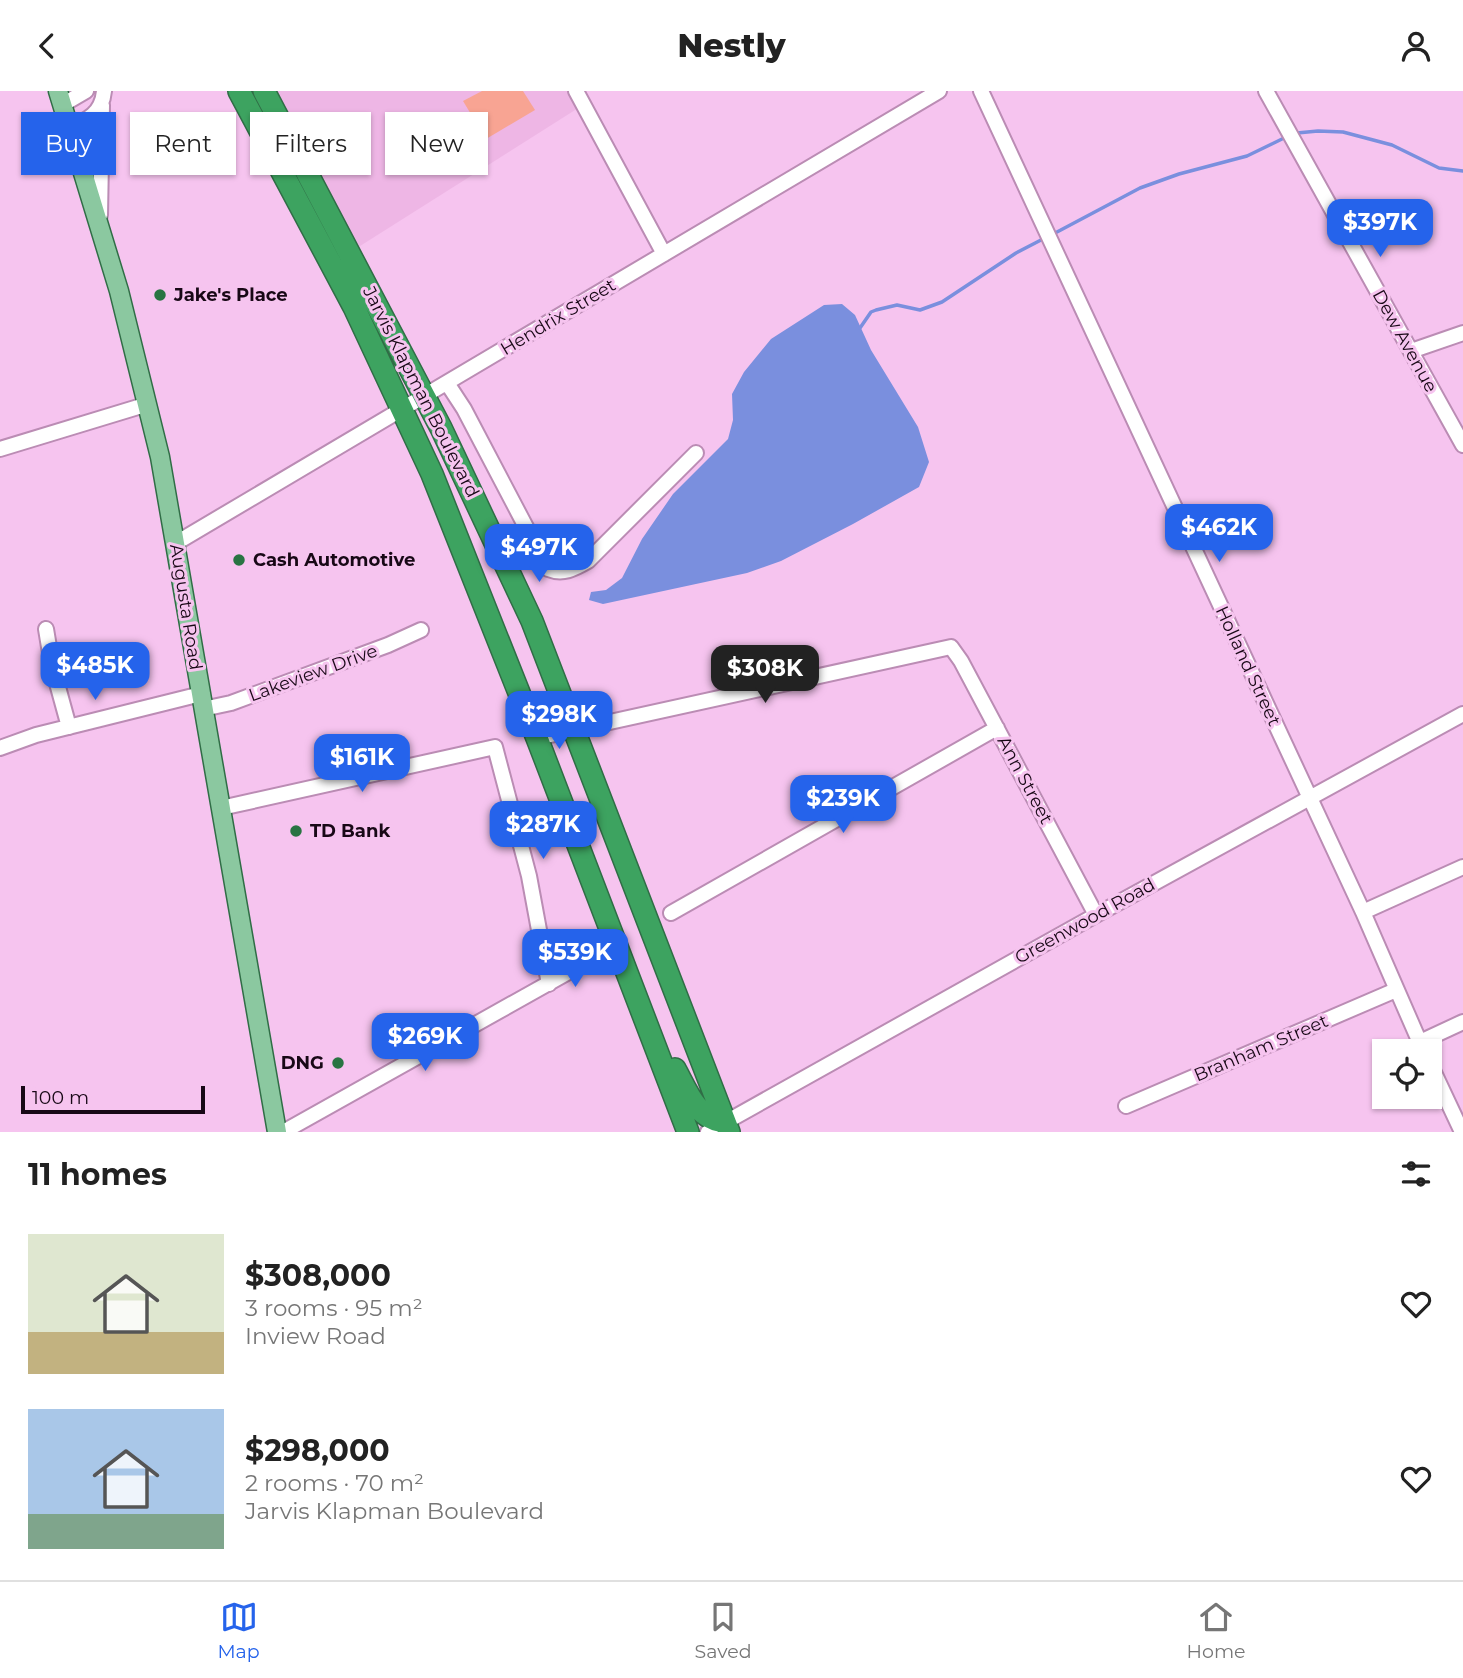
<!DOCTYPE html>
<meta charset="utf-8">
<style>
body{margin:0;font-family:Montserrat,sans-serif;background:#f2f2f2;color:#222;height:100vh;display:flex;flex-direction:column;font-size:26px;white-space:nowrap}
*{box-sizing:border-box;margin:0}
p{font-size:23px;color:#767676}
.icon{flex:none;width:38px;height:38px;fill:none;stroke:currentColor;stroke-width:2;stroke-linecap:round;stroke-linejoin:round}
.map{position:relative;height:1041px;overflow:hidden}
.drawer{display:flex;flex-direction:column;background:#fff;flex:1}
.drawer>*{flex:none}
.hud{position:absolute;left:21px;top:21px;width:700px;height:63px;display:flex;gap:14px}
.buttons{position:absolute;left:1372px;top:948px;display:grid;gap:14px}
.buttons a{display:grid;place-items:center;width:70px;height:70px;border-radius:0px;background:#fff;box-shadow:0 2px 5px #0004;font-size:35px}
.scale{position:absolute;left:21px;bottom:18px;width:184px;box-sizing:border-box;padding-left:7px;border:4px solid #180816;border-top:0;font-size:19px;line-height:24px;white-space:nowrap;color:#180816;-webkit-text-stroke:5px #f6c4ef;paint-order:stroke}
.price{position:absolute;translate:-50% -60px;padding:0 16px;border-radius:14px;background:#2563eb;color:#fff;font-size:23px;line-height:46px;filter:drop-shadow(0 2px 4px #0008)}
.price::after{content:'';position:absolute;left:50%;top:42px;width:21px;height:16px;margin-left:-10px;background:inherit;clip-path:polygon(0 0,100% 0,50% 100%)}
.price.active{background:#222;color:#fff}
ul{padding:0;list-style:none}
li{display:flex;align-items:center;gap:21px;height:175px;padding:0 28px}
li span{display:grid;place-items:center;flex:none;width:196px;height:140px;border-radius:0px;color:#555}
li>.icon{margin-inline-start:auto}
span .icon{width:84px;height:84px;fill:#fffc;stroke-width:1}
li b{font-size:30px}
h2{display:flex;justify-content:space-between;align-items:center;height:84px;padding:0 28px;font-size:30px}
.chip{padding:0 24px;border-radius:0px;background:#fff;box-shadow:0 2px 5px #0004;font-size:24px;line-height:63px}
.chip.active{background:#2563eb;color:#fff}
header{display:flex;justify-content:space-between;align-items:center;height:91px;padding:0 28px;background:#fff;font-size:32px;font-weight:800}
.menu{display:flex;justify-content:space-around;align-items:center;height:98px;border-top:2px solid #e0e0e0;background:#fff;font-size:19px;color:#767676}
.menu a{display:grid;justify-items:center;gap:4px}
.menu .active{color:#2563eb}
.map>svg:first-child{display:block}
.built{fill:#eeb6e5}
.grass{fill:#f8a493}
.water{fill:#7a8fde}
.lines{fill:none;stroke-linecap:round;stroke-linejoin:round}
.stream{stroke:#7a8fde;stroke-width:3.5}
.minor-casing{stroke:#bb8cb4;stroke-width:18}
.major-casing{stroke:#306d46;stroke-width:21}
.highway-casing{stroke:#306d46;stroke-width:24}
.minor{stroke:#fff;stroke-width:14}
.major{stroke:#8bc8a0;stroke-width:18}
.highway{stroke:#3da360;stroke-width:21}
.poi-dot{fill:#287442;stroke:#f6c4ef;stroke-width:2.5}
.labels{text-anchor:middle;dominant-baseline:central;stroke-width:6;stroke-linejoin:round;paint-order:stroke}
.poi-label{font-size:18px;font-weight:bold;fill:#180816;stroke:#f6c4ef;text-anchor:start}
.street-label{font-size:18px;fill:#180816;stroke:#f6c4ef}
</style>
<header><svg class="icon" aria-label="back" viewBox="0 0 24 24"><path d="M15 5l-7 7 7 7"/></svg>Nestly<svg class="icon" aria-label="person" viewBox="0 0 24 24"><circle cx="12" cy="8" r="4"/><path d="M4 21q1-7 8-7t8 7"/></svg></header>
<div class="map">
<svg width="1463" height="1041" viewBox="0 0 1463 1041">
<rect width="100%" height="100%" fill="#f6c4ef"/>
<path class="built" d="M264,0H576L583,14L349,162Z"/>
<path class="grass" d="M482,0H523L535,19L486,48L463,10Z"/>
<path class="water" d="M842,213L855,224L871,259L918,336L929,371L919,396L853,433L781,470L747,482L603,513L589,509L591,501L606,499L622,487L642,448L673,403L728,348L733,329L732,303L744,281L771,248L824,214Z"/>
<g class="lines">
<path class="stream" d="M1297,42L1318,40L1343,41L1392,54L1439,77L1463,80
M1057,141L1140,97L1179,83L1247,65L1282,48
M860,237L871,221L876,219L897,214L920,219L942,211L1016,162L1041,149"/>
<defs>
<path id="minor" d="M576,0L664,163
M981,0L1363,821L1424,961
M1266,0L1463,354
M62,14L86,0
M69,37C88,29 102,22 104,0
M100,124L102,14
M1411,260L1463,242
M447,292L464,318L548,478C563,484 574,478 588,470L696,362
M0,358L148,313
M176,452L939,0
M46,538L52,574L69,636
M203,618L231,612L388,554L421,539
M537,647L951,556L961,570L1096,824
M0,657L36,644L201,603
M221,717L495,656L529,785L549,893
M1363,821L1463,776
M671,822L997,637
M1420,951L1463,931
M1430,973L1462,1041
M1126,1015L1396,899
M283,1041L583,873
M708,1041L1096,824L1463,623"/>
<path id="major" d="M58,0L119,200L160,366L277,1041"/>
<path id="highway" d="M239,0L354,216L432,383L537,647L688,1041
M264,0L441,337L532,530L729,1041
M675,978C687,1000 697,1029 725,1031"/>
</defs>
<use href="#minor" class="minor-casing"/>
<use href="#major" class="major-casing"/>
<use href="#highway" class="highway-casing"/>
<use href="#minor" class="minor"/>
<use href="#major" class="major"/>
<use href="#highway" class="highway"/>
</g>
<g class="poi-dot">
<circle cx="160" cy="204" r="7"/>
<circle cx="239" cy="469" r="7"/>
<circle cx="296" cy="740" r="7"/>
<circle cx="338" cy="972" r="7"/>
</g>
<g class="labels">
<g class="poi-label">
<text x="174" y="204">Jake's Place</text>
<text x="253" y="469">Cash Automotive</text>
<text x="310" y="740">TD Bank</text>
<text x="324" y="972" text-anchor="end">DNG</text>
</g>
<g class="street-label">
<text transform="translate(558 226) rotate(-31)">Hendrix Street</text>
<text transform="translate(1405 250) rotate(61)">Dew Avenue</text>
<text transform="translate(421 301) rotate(63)">Jarvis Klapman Boulevard</text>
<text transform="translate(186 516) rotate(81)">Augusta Road</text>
<text transform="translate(1248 575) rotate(65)">Holland Street</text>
<text transform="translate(313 582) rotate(-20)">Lakeview Drive</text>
<text transform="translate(1025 689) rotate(62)">Ann Street</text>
<text transform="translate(1085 830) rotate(-29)">Greenwood Road</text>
<text transform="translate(1261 957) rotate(-23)">Branham Street</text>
</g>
</g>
</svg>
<div class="buttons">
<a><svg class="icon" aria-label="locate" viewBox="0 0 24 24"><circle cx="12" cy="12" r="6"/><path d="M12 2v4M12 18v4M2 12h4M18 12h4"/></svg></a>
</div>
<div class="scale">100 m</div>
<b class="price" style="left:1380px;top:168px">$397K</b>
<b class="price" style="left:1219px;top:473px">$462K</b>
<b class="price" style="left:539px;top:493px">$497K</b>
<b class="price" style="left:95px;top:611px">$485K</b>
<b class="price active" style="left:765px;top:614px">$308K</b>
<b class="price" style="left:559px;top:660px">$298K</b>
<b class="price" style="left:362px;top:703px">$161K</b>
<b class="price" style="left:843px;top:744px">$239K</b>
<b class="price" style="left:543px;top:770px">$287K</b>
<b class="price" style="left:575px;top:898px">$539K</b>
<b class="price" style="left:425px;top:982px">$269K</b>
<div class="hud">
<a class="chip active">Buy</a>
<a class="chip">Rent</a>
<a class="chip">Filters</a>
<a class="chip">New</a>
</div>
</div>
<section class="drawer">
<h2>11 homes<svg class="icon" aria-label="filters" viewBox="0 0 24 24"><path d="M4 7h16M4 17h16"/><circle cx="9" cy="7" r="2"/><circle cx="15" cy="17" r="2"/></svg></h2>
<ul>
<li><span style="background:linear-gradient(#dfe7d0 70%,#c2b280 0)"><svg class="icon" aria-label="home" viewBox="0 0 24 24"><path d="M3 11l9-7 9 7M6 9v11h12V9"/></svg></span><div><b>$308,000</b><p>3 rooms · 95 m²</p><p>Inview Road</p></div><svg class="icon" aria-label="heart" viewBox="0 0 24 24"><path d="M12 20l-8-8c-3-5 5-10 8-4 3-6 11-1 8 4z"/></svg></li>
<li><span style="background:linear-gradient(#a9c7e8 75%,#7fa58c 0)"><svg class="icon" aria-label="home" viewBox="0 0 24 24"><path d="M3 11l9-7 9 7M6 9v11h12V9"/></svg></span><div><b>$298,000</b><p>2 rooms · 70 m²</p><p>Jarvis Klapman Boulevard</p></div><svg class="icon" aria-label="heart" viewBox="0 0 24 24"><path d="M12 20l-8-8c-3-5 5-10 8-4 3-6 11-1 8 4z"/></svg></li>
</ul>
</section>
<nav class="menu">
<a class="active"><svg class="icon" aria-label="map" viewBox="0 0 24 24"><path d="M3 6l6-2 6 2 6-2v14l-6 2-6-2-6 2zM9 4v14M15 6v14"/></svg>Map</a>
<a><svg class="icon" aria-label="saved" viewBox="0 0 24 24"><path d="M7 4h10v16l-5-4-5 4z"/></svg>Saved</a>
<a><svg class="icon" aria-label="home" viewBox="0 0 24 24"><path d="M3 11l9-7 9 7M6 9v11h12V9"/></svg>Home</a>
</nav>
